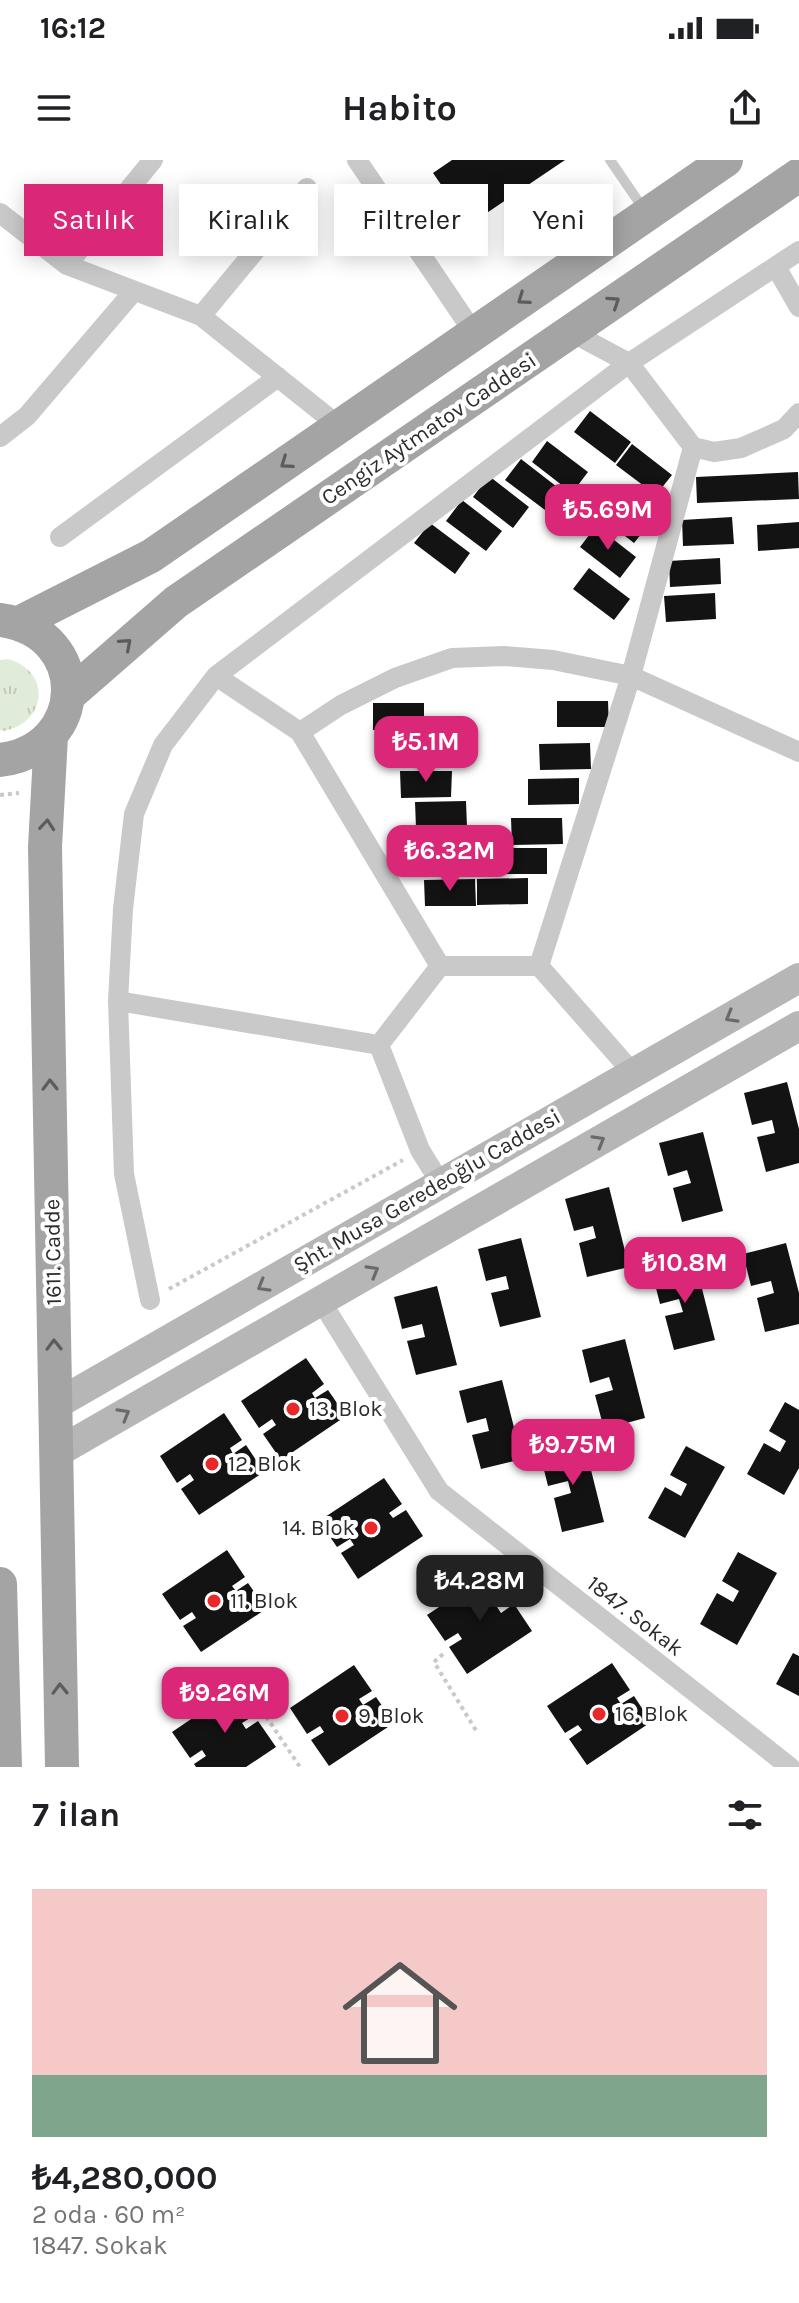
<!DOCTYPE html>
<html lang="tr">
<meta charset="utf-8">
<style>
body{margin:0;font-family:Karla,sans-serif;background:#f2f2f2;color:#202124;height:100vh;display:flex;flex-direction:column;font-size:30px;white-space:nowrap}
*{box-sizing:border-box;margin:0}
p{font-size:26px;color:#757577}
.icon{flex:none;width:44px;height:44px;fill:none;stroke:currentColor;stroke-width:2;stroke-linecap:round;stroke-linejoin:round}
.map{position:relative;height:1607px;overflow:hidden}
.panel{display:flex;flex-direction:column;background:#fff;flex:1}
.panel>*{flex:none}
.hud{position:absolute;left:24px;top:24px;width:752px;height:72px;display:flex;gap:16px}
.price{position:absolute;translate:-50% -68px;padding:0 18px;border-radius:16px;background:#db2777;color:#fff;font-size:26px;line-height:52px;filter:drop-shadow(0 2px 4px #0008)}
.price::after{content:'';position:absolute;left:50%;top:48px;width:24px;height:18px;margin-left:-12px;background:inherit;clip-path:polygon(0 0,100% 0,50% 100%)}
.price.selected{background:#222;color:#fff}
ul{padding:0;list-style:none}
li{display:grid;align-content:center;gap:16px;height:424px;padding:0 32px}
li+li{border-top:2px solid #e0e0e0}
li span{display:grid;place-items:center;height:248px;border-radius:0px;color:#555}
li>.icon{margin-inline-start:auto}
span .icon{width:144px;height:144px;fill:#fffc;stroke-width:1}
li b{font-size:34px}
h2{display:flex;justify-content:space-between;align-items:center;height:96px;padding:0 32px;font-size:34px}
.tag{padding:0 28px;border-radius:0px;background:#fff;box-shadow:0 4px 20px #0003;font-size:28px;line-height:72px}
.tag.selected{background:#db2777;color:#fff}
.status{display:flex;justify-content:space-between;align-items:center;height:56px;padding:0 40px;background:#fff;direction:ltr}
.status svg{height:22px;fill:currentColor}
header{display:flex;justify-content:space-between;align-items:center;height:104px;padding:0 32px;background:#fff;font-size:36px;font-weight:700}
.map>svg:first-child{display:block}
.grass{fill:url(#grass-tufts)}
.building{fill:#131313}
.lines{fill:none;stroke-linecap:round;stroke-linejoin:round}
.path{stroke:#c9c9c9;stroke-width:4;stroke-dasharray:4 4;stroke-linecap:butt}
.lane{stroke:#c9c9c9;stroke-width:10}
.street{stroke:#c9c9c9;stroke-width:20}
.secondary{stroke:#b6b6b6;stroke-width:30}
.primary{stroke:#a4a4a4;stroke-width:34}
.oneway{stroke:#5c5c5c}
.oneway2{stroke:#6a6a6a}
.poi-dot{fill:#e92929;stroke:#fff;stroke-width:3}
.labels{text-anchor:middle;dominant-baseline:central;stroke-width:8;stroke-linejoin:round;paint-order:stroke}
.street-label{font-size:22px;fill:#2c2c2c;stroke:#fff}
.poi-label{font-size:22px;fill:#2c2c2c;stroke:#fff;text-anchor:start}
</style>
<div class="status"><b>16:12</b><svg viewBox="0 0 49 12"><path d="M0 12V9h3v3zM5 12V6h3v6zM10 12V3h3v9zM15 12V0h3v12zM26 1h20v11H26zM47 4h2v5h-2z"/></svg></div>
<header><svg class="icon" aria-label="menu" viewBox="0 0 24 24"><path d="M4 6h16M4 12h16M4 18h16"/></svg>Habito<svg class="icon" aria-label="share" viewBox="0 0 24 24"><path d="M12 15V3M7 8l5-5 5 5M5 13v7h14v-7"/></svg></header>
<div class="map">
<svg width="799" height="1607" viewBox="0 0 799 1607">
<defs>
<pattern id="grass-tufts" width="24" height="20" patternUnits="userSpaceOnUse" patternTransform="scale(2)"><rect width="24" height="20" fill="#e1ebd9"/><path d="M3 7l-1-3M5 7V3M7 7l1-3M15 17l-1-3M17 17v-4M19 17l1-3" fill="none" stroke="#c1caba"/></pattern>
</defs>
<rect width="100%" height="100%" fill="#fff"/>
<path class="grass" d="M8,499C52,512 47,562 4,571L0,570V500Z"/>
<path class="building" d="M452,0H565L469,65L433,13Z
M590,251L631,282L615,303L574,272Z
M547,281L588,312L572,333L532,302Z
M632,284L672,315L656,335L616,305Z
M521,299L561,330L545,350L505,320Z
M798,312L799,339L697,343L696,317Z
M489,316L529,347L513,368L473,337Z
M610,332L650,363L634,383L594,352Z
M462,340L502,371L486,391L446,361Z
M732,357L734,384L683,386L682,360Z
M799,362V388L758,391L757,365Z
M430,363L470,393L455,414L414,383Z
M596,366L636,397L620,418L580,387Z
M720,398L721,424L670,427L669,401Z
M589,408L630,439L614,460L573,429Z
M715,433L716,459L666,462L664,436Z
M557,541H608L609,567H557Z
M373,543H424V569L373,570Z
M387,577H438V602L387,603Z
M590,583L591,609L540,610L539,584Z
M400,611H452L451,637L401,638Z
M579,618V644L528,645V619Z
M466,641L467,667L416,668L415,642Z
M511,658H562L563,684L512,685Z
M424,679H475V705H425Z
M496,688H547V714H496Z
M528,718V744L477,745V719Z
M475,719L476,746H425L424,720Z
M787,922L799,969V1003L766,1012L757,977L775,973L772,960L752,965L744,933Z
M703,972L723,1051L682,1062L673,1028L691,1023L687,1010L668,1016L659,983Z
M609,1027L629,1107L587,1117L579,1083L596,1078L593,1066L574,1071L565,1039Z
M521,1078L541,1157L500,1167L491,1133L509,1129L506,1116L486,1121L478,1089Z
M786,1083L799,1133V1164L765,1172L757,1138L774,1133L771,1121L751,1126L743,1094Z
M695,1101L715,1180L674,1190L665,1156L683,1152L679,1139L660,1144L652,1112Z
M437,1126L457,1205L416,1215L407,1181L425,1177L422,1164L402,1169L394,1137Z
M625,1179L645,1258L604,1269L595,1235L613,1230L609,1217L590,1223L582,1190Z
M306,1198L324,1224L312,1233L315,1238L328,1230L346,1256L281,1300L263,1274L276,1265L272,1259L259,1268L241,1241Z
M502,1220L522,1299L481,1309L472,1275L489,1271L486,1258L467,1263L459,1231Z
M785,1242L799,1250V1308L784,1335L747,1314L764,1283L780,1292L786,1281L769,1271Z
M224,1253L242,1280L230,1288L233,1294L246,1285L264,1312L199,1355L181,1329L194,1320L190,1314L177,1323L160,1296Z
M584,1282L604,1362L562,1372L554,1338L571,1333L568,1321L548,1326L540,1294Z
M686,1286L725,1307L685,1378L648,1358L665,1327L681,1336L687,1324L670,1315Z
M384,1318L402,1344L389,1353L393,1358L406,1350L423,1376L358,1419L341,1393L354,1385L350,1379L337,1387L319,1361Z
M227,1390L245,1417L232,1426L236,1431L248,1423L266,1449L201,1492L183,1466L196,1458L192,1452L180,1460L162,1434Z
M738,1392L777,1413L737,1485L700,1464L717,1433L733,1442L739,1431L722,1421Z
M492,1412L510,1438L497,1447L501,1453L514,1444L532,1471L467,1514L449,1487L462,1479L458,1473L445,1481L427,1455Z
M793,1493L799,1496V1536L776,1524Z
M612,1503L630,1530L617,1538L621,1544L634,1536L651,1562L587,1605L569,1579L582,1570L578,1565L565,1573L547,1546Z
M354,1505L372,1531L359,1539L363,1545L376,1537L394,1563L329,1606L311,1580L324,1572L320,1566L307,1574L290,1548Z
M237,1528L255,1555L242,1563L246,1569L258,1561L276,1587L246,1607H196L194,1604L206,1596L202,1590L190,1598L172,1572Z"/>
<g class="lines">
<path class="path" d="M0,635L19,633
M169,1129L403,1000
M443,1494L434,1502L477,1572
M235,1510L300,1607"/>
<path class="lane" d="M610,0L645,51"/>
<path class="street" d="M357,0L474,173
M0,53L67,105L201,156L339,266
M67,105L153,0
M776,107L799,147
M201,156L307,28
M571,172L629,203L693,287L714,292L741,288L784,269L799,253
M0,277L27,256L134,131
M60,377L278,217
M216,516L629,203L799,91
M300,572L440,806
M539,806L631,516L693,287
M118,841L379,885
M441,1024L420,990L379,885L440,806H539L633,913
M150,1140L124,1014L118,841L123,749L134,654L163,585L216,516L300,572L341,545L395,518L452,498L504,496L553,500L631,516L799,592
M321,1141L439,1331L790,1607"/>
<path class="secondary" d="M55,1245L799,818
M56,1293L799,866"/>
<path class="primary" d="M19,463L151,396L726,0
M68,536L176,442L799,15
M51,576L45,687L62,1607
M0,600C89,589 92,473 1,460
M0,1424L5,1607"/>
</g>
<defs><path id="oneway-chevron" d="M-2-3.5L2.5 0L-2 3.5" fill="none" stroke-width="1.6" stroke-linecap="round" stroke-linejoin="round" transform="scale(2)"/></defs>
<g class="oneway">
<use href="#oneway-chevron" transform="translate(523 139) rotate(145)"/>
<use href="#oneway-chevron" transform="translate(614 142) rotate(-34)"/>
<use href="#oneway-chevron" transform="translate(286 303) rotate(145)"/>
<use href="#oneway-chevron" transform="translate(126 484) rotate(-41)"/>
<use href="#oneway-chevron" transform="translate(47 665) rotate(-85)"/>
<use href="#oneway-chevron" transform="translate(50 925) rotate(-91)"/>
<use href="#oneway-chevron" transform="translate(54 1185) rotate(-91)"/>
<use href="#oneway-chevron" transform="translate(60 1529) rotate(-91)"/>
</g>
<g class="oneway2">
<use href="#oneway-chevron" transform="translate(731 857) rotate(150)"/>
<use href="#oneway-chevron" transform="translate(599 981) rotate(-30)"/>
<use href="#oneway-chevron" transform="translate(373 1111) rotate(-30)"/>
<use href="#oneway-chevron" transform="translate(263 1126) rotate(150)"/>
<use href="#oneway-chevron" transform="translate(124 1254) rotate(-30)"/>
</g>
<g class="poi-dot">
<circle cx="293" cy="1249" r="8"/>
<circle cx="212" cy="1304" r="8"/>
<circle cx="371" cy="1368" r="8"/>
<circle cx="214" cy="1441" r="8"/>
<circle cx="599" cy="1554" r="8"/>
<circle cx="342" cy="1556" r="8"/>
</g>
<g class="labels">
<g class="street-label">
<text transform="translate(429 269) rotate(-34)">Cengiz Aytmatov Caddesi</text>
<text transform="translate(427 1031) rotate(-30)">Şht. Musa Geredeoğlu Caddesi</text>
<text transform="translate(53 1092) rotate(-91)">1611. Cadde</text>
<text transform="translate(635 1456) rotate(38)">1847. Sokak</text>
</g>
<g class="poi-label">
<text x="309" y="1249">13. Blok</text>
<text x="228" y="1304">12. Blok</text>
<text x="355" y="1368" text-anchor="end">14. Blok</text>
<text x="230" y="1441">11. Blok</text>
<text x="615" y="1554">16. Blok</text>
<text x="358" y="1556">9. Blok</text>
</g>
</g>
</svg>
<b class="price" style="left:608px;top:392px">₺5.69M</b>
<b class="price" style="left:426px;top:624px">₺5.1M</b>
<b class="price" style="left:450px;top:733px">₺6.32M</b>
<b class="price" style="left:685px;top:1145px">₺10.8M</b>
<b class="price" style="left:573px;top:1327px">₺9.75M</b>
<b class="price selected" style="left:480px;top:1463px">₺4.28M</b>
<b class="price" style="left:225px;top:1575px">₺9.26M</b>
<div class="hud">
<a class="tag selected">Satılık</a>
<a class="tag">Kiralık</a>
<a class="tag">Filtreler</a>
<a class="tag">Yeni</a>
</div>
</div>
<section class="panel">
<h2>7 ilan<svg class="icon" aria-label="filters" viewBox="0 0 24 24"><path d="M4 7h16M4 17h16"/><circle cx="9" cy="7" r="2"/><circle cx="15" cy="17" r="2"/></svg></h2>
<ul>
<li><span style="background:linear-gradient(#f6c9c9 75%,#7fa58c 0)"><svg class="icon" aria-label="home" viewBox="0 0 24 24"><path d="M3 11l9-7 9 7M6 9v11h12V9"/></svg></span><div><b>₺4,280,000</b><p>2 oda · 60 m²</p><p>1847. Sokak</p></div></li>
</ul>
</section>
